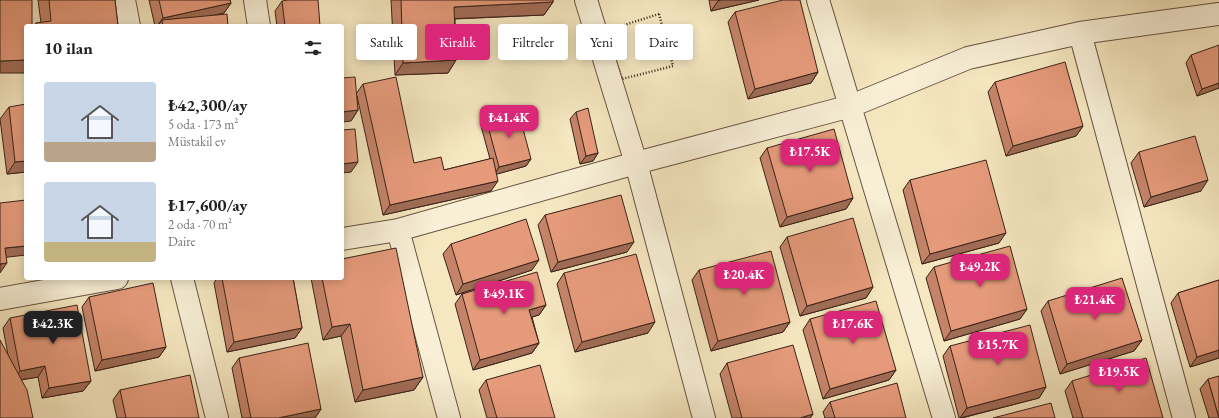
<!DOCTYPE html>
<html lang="tr">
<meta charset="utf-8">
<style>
body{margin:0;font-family:"EB Garamond",serif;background:#f6f6f6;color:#202124;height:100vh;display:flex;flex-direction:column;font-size:15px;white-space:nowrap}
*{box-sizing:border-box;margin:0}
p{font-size:13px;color:#757577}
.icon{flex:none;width:22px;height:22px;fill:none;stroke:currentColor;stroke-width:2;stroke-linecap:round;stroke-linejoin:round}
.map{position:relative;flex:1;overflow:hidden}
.drawer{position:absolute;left:24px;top:24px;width:320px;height:256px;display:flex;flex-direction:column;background:#fff;border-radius:4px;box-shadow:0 2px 10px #0003}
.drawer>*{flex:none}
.banner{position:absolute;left:356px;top:24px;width:380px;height:36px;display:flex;gap:8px}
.price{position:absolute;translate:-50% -34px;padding:0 9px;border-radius:8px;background:#db2777;color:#fff;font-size:13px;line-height:26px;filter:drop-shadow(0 1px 2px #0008)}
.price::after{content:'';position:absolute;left:50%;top:24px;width:12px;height:9px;margin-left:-6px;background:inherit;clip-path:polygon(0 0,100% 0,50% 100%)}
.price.on{background:#222;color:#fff}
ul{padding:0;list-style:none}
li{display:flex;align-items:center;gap:12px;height:100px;padding:0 20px}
li span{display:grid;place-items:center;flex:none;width:112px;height:80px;border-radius:4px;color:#555}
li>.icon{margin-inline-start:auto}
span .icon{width:48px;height:48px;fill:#fffc;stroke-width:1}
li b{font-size:17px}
h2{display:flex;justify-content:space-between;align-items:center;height:48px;padding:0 20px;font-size:17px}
.pill{padding:0 14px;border-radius:4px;background:#fff;box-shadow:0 2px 10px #0003;font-size:14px;line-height:36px}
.pill.on{background:#db2777;color:#fff}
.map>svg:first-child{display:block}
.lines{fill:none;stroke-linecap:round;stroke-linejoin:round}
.minor-casing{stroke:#695341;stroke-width:24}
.path{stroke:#3a2217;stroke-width:2.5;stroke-dasharray:1 2;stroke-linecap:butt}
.minor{stroke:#f8efd6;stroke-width:22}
.wall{fill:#c5846a;stroke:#3a2217}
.shaded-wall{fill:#a06c56;stroke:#3a2217}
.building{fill:#e59a7b;stroke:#3a2217}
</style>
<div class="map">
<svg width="1219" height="418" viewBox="0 0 1219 418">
<rect width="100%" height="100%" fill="#f5e7c0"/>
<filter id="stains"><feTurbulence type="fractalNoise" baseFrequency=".005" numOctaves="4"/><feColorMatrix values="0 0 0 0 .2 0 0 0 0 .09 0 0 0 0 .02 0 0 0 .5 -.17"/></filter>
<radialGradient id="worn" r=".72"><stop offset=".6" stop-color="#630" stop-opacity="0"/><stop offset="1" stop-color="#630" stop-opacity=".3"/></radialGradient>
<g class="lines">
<defs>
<path id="minor" d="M124,0L129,26
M255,0L259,26
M586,0L636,163L704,418
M818,0L944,418
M1080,33L1184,418
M398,230L449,418
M342,239L398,230L636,163L851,106L968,58L1080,33L1219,14
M182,278L217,418
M0,299L117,278"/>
</defs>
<use href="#minor" class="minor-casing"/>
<path class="path" d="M659,14L673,66L622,79L605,31Z"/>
<use href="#minor" class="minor"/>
</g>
<path class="wall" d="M38,0H115L118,26H34L36,23H41Z
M149,0H230L231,3L224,13L213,16L228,26H155Z
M391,0H553V2L544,15L455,19L456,60L448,73L395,75Z
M709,0H759L711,11Z
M282,1L320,26H277L275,11Z
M735,12L818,72L811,83L748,99L728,22Z
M1191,55L1219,88L1197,96L1186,63Z
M995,82L1083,126L1076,136L1006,156L988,92Z
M363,84L414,163L444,170L490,159L481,126L486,119L531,159L526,166L496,174L491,191L383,215L357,96L358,110L351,121L356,94Z
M9,107L26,172L7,174L0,119Z
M576,112L598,153L593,161L580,164L570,119Z
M767,148L853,198L846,209L780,227L760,158Z
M1139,152L1201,191L1144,207L1131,163Z
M910,180L999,243L922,264L903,190Z
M545,215L627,252L551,272L538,225Z
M787,237L873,287L866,298L800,316L780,247Z
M451,244L532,270L456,295L443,254Z
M934,267L1027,309L1020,319L944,341L926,278Z
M699,270L790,322L783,332L711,351L692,280Z
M564,273L648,333L575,352L557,284Z
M217,278H293L302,328L295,338L227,352L214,283Z
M311,278H342L423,377L414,390L355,402L341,336L323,340Z
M1219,280V358L1190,367L1171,303L1178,293Z
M462,294L546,305L539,315L532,317L539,343L532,353L473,370L455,304Z
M89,297L166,347L159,357L95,371L82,307Z
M1048,301L1142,340L1134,351L1060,374L1041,311Z
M10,318L91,381L83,391L42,398L38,377L21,380L8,355L3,328Z
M810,319L896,370L889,380L823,399L803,330Z
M950,346L1046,387L1039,398L962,418H959L943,356Z
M239,358L321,409L315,418H242L232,368Z
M727,363L813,414L810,418H732L720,374Z
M1208,379L1219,418H1209L1200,389Z
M486,380L555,418H487L479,390Z
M1072,381L1163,418H1073L1065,391Z
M120,390L199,418H117L113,400Z
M830,402L906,418H825L823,412Z"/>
<path class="shaded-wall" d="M721,0H759L711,11L718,1Z
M553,2L544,15L446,19L454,7Z
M231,3L224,13L166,26L162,20L158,26H157L163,18Z
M26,60V70L24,73H0V61Z
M456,60L448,73L395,75L403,63Z
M818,72L811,83L748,99L755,89Z
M1219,83V88L1197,96L1202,89Z
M358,110L351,121L342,122V112Z
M1083,126L1076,136L1006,156L1013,146Z
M598,153L593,161L580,164L586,156Z
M531,159L526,166L494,175L499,167Z
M26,161V172L7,174L15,162Z
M358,162L351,172L342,173V164Z
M1208,180L1201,191L1144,207L1151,197Z
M498,181L491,191L383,215L390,205Z
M853,198L846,209L780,227L787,217Z
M1006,233L999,243L922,264L930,254Z
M634,242L627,252L551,272L558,262Z
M26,246V255L0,258L5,248Z
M539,260L532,270L456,295L463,284Z
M7,263L0,273V264Z
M873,287L866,298L800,316L807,306Z
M546,305L539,315L522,320L529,310Z
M1027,309L1020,319L944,341L951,331Z
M655,322L648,333L575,352L582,342Z
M790,322L783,332L711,351L718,341Z
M350,324L341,336L323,340L332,327Z
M302,328L295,338L227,352L234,342Z
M1142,340L1134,351L1060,374L1067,364Z
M539,343L532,353L473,370L480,360Z
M166,347L159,357L95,371L102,360Z
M1219,350V358L1190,367L1197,357Z
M45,366L38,377L13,381L20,371Z
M896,370L889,380L823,399L830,389Z
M423,377L414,390L355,402L363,390Z
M91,381L83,391L42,398L49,388Z
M1046,387L1039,398L960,418L967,408Z
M321,409L315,418H278Z
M813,414L810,418H800Z"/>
<path class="building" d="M0,0H32V26H26V60L0,61Z
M49,0H115L118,26H36V23L51,21Z
M159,0H230L231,3L163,18Z
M288,0H318L320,26H285L282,1Z
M401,0H553V2L454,7L456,60L403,63Z
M783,0H800L818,72L755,89L735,12Z
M227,14L228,26H163L162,20Z
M1219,45V83L1202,89L1191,55Z
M1065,62L1083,126L1013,146L995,82Z
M355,77L358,110L342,112V78Z
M396,77L414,163L441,157L444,170L493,158L498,181L390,205L363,84Z
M26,104V161L15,162L9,107Z
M588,108L598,153L586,156L576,112Z
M518,110L531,159L499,167L486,119Z
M355,129L358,162L342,164V130Z
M834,129L853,198L787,217L767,148Z
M1195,136L1208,180L1151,197L1139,152Z
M986,160L1006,233L930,254L910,180Z
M621,195L634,242L558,262L545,215Z
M26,200V246L5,248L7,263L0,264V203Z
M853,218L873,287L807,306L787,237Z
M526,219L539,260L463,284L451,244Z
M1010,246L1027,309L951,331L934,267Z
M396,248L423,377L363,390L350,324L332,327L322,278H342V259Z
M771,251L790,322L718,341L699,270Z
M636,254L655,322L582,342L564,273Z
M537,272L546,305L529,310L539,343L480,360L462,294Z
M222,278H293L302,328L234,342Z
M1122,278L1142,340L1067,364L1048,301Z
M1219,280V350L1197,357L1178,293Z
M153,283L166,347L102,360L89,297Z
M876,301L896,370L830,389L810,319Z
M77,305L91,381L49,388L45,366L20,371L10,318Z
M1030,325L1046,387L967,408L950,346Z
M0,340L27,390L33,418H0Z
M308,343L321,409L278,418H251L239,358Z
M793,345L813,414L800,418H742L727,363Z
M1146,358L1163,418H1083L1072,381Z
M540,365L555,418H497L486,380Z
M190,375L199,418H126L120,390Z
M1219,376V418L1208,379Z
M897,383L906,418H835L830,402Z
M1051,403L1055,418H993Z"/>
<rect width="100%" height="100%" filter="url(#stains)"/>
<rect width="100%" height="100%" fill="url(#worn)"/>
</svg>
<b class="price" style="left:509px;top:139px">₺41.4K</b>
<b class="price" style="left:810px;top:173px">₺17.5K</b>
<b class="price" style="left:980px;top:288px">₺49.2K</b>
<b class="price" style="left:744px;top:296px">₺20.4K</b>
<b class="price" style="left:504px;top:315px">₺49.1K</b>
<b class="price" style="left:1095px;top:321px">₺21.4K</b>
<b class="price on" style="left:53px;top:345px">₺42.3K</b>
<b class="price" style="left:853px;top:345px">₺17.6K</b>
<b class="price" style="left:998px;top:366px">₺15.7K</b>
<b class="price" style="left:1119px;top:393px">₺19.5K</b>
<div class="banner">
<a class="pill">Satılık</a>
<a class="pill on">Kiralık</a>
<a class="pill">Filtreler</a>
<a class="pill">Yeni</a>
<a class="pill">Daire</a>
</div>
<section class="drawer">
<h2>10 ilan<svg class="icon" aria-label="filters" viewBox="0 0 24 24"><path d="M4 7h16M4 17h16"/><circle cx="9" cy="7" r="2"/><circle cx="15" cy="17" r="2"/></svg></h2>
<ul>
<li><span style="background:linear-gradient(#c9d6e8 75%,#b9a48a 0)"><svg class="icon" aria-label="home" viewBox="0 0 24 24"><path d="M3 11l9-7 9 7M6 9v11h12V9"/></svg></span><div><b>₺42,300/ay</b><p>5 oda · 173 m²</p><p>Müstakil ev</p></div></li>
<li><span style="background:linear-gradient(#c9d6e8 75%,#c2b280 0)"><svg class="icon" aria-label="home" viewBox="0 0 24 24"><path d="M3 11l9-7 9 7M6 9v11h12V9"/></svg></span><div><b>₺17,600/ay</b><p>2 oda · 70 m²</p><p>Daire</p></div></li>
</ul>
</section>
</div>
